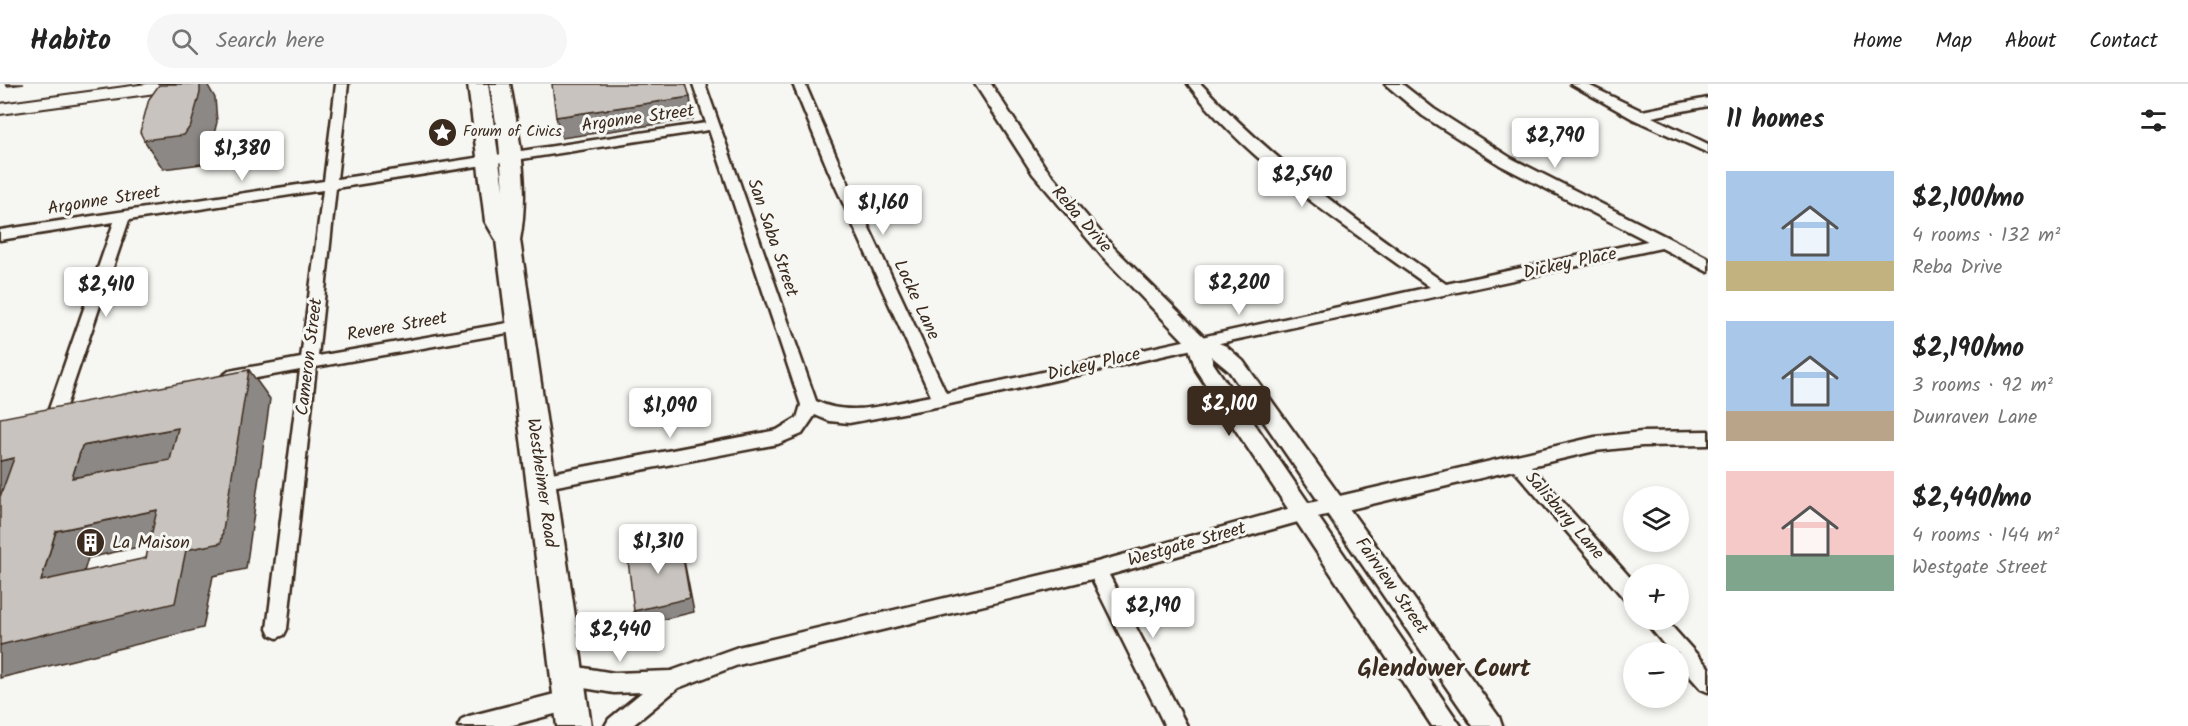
<!DOCTYPE html>
<meta charset="utf-8">
<style>
body{margin:0;font-family:Kalam,sans-serif;background:#f6f6f6;color:#222;height:100vh;display:flex;flex-direction:column;font-size:22px;white-space:nowrap}
*{box-sizing:border-box;margin:0}
p{font-size:20px;color:#767676}
.icon{flex:none;width:33px;height:33px;fill:none;stroke:currentColor;stroke-width:2;stroke-linecap:round;stroke-linejoin:round}
.map{position:relative;flex:1;overflow:hidden}
.details{display:flex;flex-direction:column;background:#fff;width:480px}
.details>*{flex:none}
.fabs{position:absolute;left:1623px;top:402px;display:grid;gap:12px}
.fabs a{display:grid;place-items:center;width:66px;height:66px;border-radius:50%;background:#fff;box-shadow:0 3px 9px #0003;font-size:30px}
.price{position:absolute;translate:-50% -51px;padding:0 14px;border-radius:6px;background:#fff;color:#222;font-size:20px;line-height:39px;filter:drop-shadow(0 2px 3px #0008)}
.price::after{content:'';position:absolute;left:50%;top:36px;width:18px;height:14px;margin-left:-9px;background:inherit;clip-path:polygon(0 0,100% 0,50% 100%)}
.price.current{background:#3b2a1e;color:#fff}
ul{padding:0;list-style:none}
li{display:flex;align-items:center;gap:18px;height:150px;padding:0 18px}
li span{display:grid;place-items:center;flex:none;width:168px;height:120px;border-radius:0px;color:#555}
li>.icon{margin-inline-start:auto}
span .icon{width:72px;height:72px;fill:#fffc;stroke-width:1}
li b{font-size:26px}
h2{display:flex;justify-content:space-between;align-items:center;height:72px;padding:0 18px;font-size:26px}
header{display:flex;align-items:center;gap:36px;box-sizing:border-box;height:84px;padding:0 30px;background:#fff;border-bottom:2px solid #e0e0e0}
header strong{font-size:28px}
nav{display:flex;gap:33px;margin-inline-start:auto;font-size:21px}
.search{width:420px;height:54px;background:#f6f6f6;display:flex;align-items:center;gap:15px;box-sizing:border-box;padding:0 21px;border-radius:33px;color:#767676;font-size:22px}
main{display:flex;flex:1;min-height:0}
.map>svg:first-child{display:block}
.lines{fill:none;stroke-linecap:round;stroke-linejoin:round}
.minor-casing{stroke:#3b2a1e;stroke-width:5}
.tertiary-casing{stroke:#3b2a1e;stroke-width:5}
.secondary-casing{stroke:#3b2a1e;stroke-width:4}
.primary-casing{stroke:#3b2a1e;stroke-width:5}
.minor{fill:#f6f6f2;fill-rule:evenodd}
.tertiary{fill:#f6f6f2;fill-rule:evenodd}
.secondary{fill:#f6f6f2;fill-rule:evenodd}
.primary{fill:#f6f6f2;fill-rule:evenodd}
.shaded-wall{fill:#8c8885;stroke:#3b2a1e;stroke-width:1.5}
.building{fill:#c8c3be;stroke:#3b2a1e;stroke-width:1.5;fill-rule:evenodd}
.labels{text-anchor:middle;dominant-baseline:central;stroke-width:6;stroke-linejoin:round;paint-order:stroke}
.far-poi-label{font-size:15px;fill:#3b2a1e;stroke:#f6f6f2;text-anchor:start}
.street-label{font-size:18px;fill:#3b2a1e;stroke:#f6f6f2}
.poi-label{font-size:18px;fill:#3b2a1e;stroke:#f6f6f2;text-anchor:start}
.near-neighbourhood-label{font-size:24px;font-weight:bold;fill:#3b2a1e;stroke:#f6f6f2}
</style>
<header>
<strong>Habito</strong>
<div class="search"><svg class="icon" aria-label="search" viewBox="0 0 24 24"><circle cx="10" cy="10" r="6"/><path d="M15 15l6 6"/></svg>Search here</div>
<nav><a>Home</a><a>Map</a><a>About</a><a>Contact</a></nav>
</header>
<main>
<div class="map">
<svg width="1708" height="642" viewBox="0 0 1708 642">
<rect width="100%" height="100%" fill="#f6f6f2"/>
<filter id="ink" filterUnits="userSpaceOnUse"><feTurbulence type="fractalNoise" baseFrequency=".0167" numOctaves="2"/><feDisplacementMap in="SourceGraphic" scale="12" xChannelSelector="R" yChannelSelector="G"/><feConvolveMatrix kernelMatrix="1 2 1 2 8 2 1 2 1" color-interpolation-filters="sRGB"/></filter>
<g filter="url(#ink)">
<g class="lines">
<defs>
<path id="minor" d="M336,0H348L337,95L706,39L693,0H705L816,317C851,335 893,318 931,312L829,88L793,0H805L843,88L946,309L1430,203C1350,146 1248,79 1188,0H1201C1274,78 1359,139 1446,200L1666,153L1673,158L1666,163L1197,264L941,322L849,339L829,337L815,331L802,350L778,360L541,405L535,403L532,398L535,393L541,391L777,346L797,334L801,321L709,46L336,104L318,272L518,237L526,242L518,247L316,283L287,545L284,551L277,554L270,551L267,545L300,286L229,299L221,293L229,287L301,274L323,106L129,136L65,325L63,330H51L49,325L114,138L0,156V146L324,97Z
M1571,0H1586L1642,27L1708,14V22L1652,33L1708,60V69L1633,35Z
M1708,347V361L1642,362L1595,367L1531,382L1634,498V520L1627,518L1514,386L1305,436L1109,491L1187,642H1165L1092,495L738,581L678,604L632,642H605L609,635L642,608L614,609L566,601L559,598L556,591L559,584L566,581L614,589L671,587L738,563L1097,478L1305,420L1595,353L1642,348Z
M1644,536H1666L1708,583V608L1701,605L1678,579V568H1670Z
M570,606L577,609L580,616L577,623L570,626L509,642H458L462,635L469,632Z"/>
<path id="tertiary" d="M975,0H991L1045,83L1114,164L1204,253L1226,262L1243,277L1499,633L1502,642H1473L1229,287L1211,272L1213,279L1461,642H1432L1196,286L1188,261L1102,172L1033,90Z
M1385,0H1402L1434,25L1511,74L1708,174V188L1500,81L1423,32Z"/>
<path id="secondary" d="M147,0H194L185,5L0,30V20Z"/>
<path id="primary" d="M468,0H488L503,106L499,58L490,0H510C519,52 530,103 520,156L591,642H557L496,156L485,137Z"/>
</defs>
<use href="#minor" class="minor-casing"/>
<use href="#tertiary" class="tertiary-casing"/>
<use href="#secondary" class="secondary-casing"/>
<use href="#primary" class="primary-casing"/>
<use href="#minor" class="minor"/>
<use href="#tertiary" class="tertiary"/>
<use href="#secondary" class="secondary"/>
<use href="#primary" class="primary"/>
</g>
<path class="shaded-wall" d="M6,0H24L8,2Z
M200,0H207L215,14L217,38L209,70L202,80L163,85L144,56Z
M690,13L693,35L562,54L556,33Z
M249,286L270,315L246,485L213,492L203,544L0,594V561L186,466Z
M178,344L202,372L72,394L82,362Z
M14,374L46,402L0,411V377Z
M157,426L184,453L88,474L74,522L41,497L56,447Z
M680,456L683,471L694,528L640,541L634,527Z"/>
<path class="building" d="M167,0H200V9L191,41L184,51L144,56L140,48L149,15L159,1H167Z
M552,0H686L690,13L556,33Z
M249,286L221,459L186,466L175,519L0,561V413L14,374L0,377V334ZM178,344L170,376L72,394L82,362ZM157,426L146,474L41,497L56,447Z
M680,456L690,514L634,527L627,467Z"/>
</g>
<defs>
<symbol id="sight-disc" viewBox="-11 -11 22 22"><circle r="9.5" fill="#3b2a1e" stroke="#f6f6f2"/><path d="M0-6L1.8-2.2L6-1.7L2.9 1.2L3.7 5.4L0 3.3L-3.7 5.4L-2.9 1.2L-6-1.7L-1.8-2.2Z" fill="#fff"/></symbol>
<symbol id="building-disc" viewBox="-11 -11 22 22"><circle r="9.5" fill="#3b2a1e" stroke="#f6f6f2"/><path d="M-4-6H4V6H1V3H-1V6H-4ZM-2.5-4.3h1.7v1.8h-1.7ZM.8-4.3h1.7v1.8H.8ZM-2.5-1h1.7V.8h-1.7ZM.8-1h1.7V.8H.8Z" fill="#fff"/></symbol>
</defs>
<g fill-rule="evenodd">
<use href="#sight-disc" x="426" y="32" width="33" height="33"/>
<use href="#building-disc" x="74" y="442" width="33" height="33"/>
</g>
<g class="labels">
<g class="far-poi-label">
<text x="463" y="48">Forum of Civics</text>
</g>
<g class="street-label">
<text transform="translate(638 35) rotate(-8)">Argonne Street</text>
<text transform="translate(104 117) rotate(-9)">Argonne Street</text>
<text transform="translate(1081 136) rotate(49)">Reba Drive</text>
<text transform="translate(772 154) rotate(71)">San Saba Street</text>
<text transform="translate(1570 180) rotate(-12)">Dickey Place</text>
<text transform="translate(916 216) rotate(65)">Locke Lane</text>
<text transform="translate(397 243) rotate(-10)">Revere Street</text>
<text transform="translate(310 273) rotate(-83)">Cameron Street</text>
<text transform="translate(1094 281) rotate(-13)">Dickey Place</text>
<text transform="translate(541 399) rotate(82)">Westheimer Road</text>
<text transform="translate(1564 432) rotate(49)">Salisbury Lane</text>
<text transform="translate(1187 461) rotate(-16)">Westgate Street</text>
<text transform="translate(1391 502) rotate(55)">Fairview Street</text>
</g>
<g class="poi-label">
<text x="112" y="459">La Maison</text>
</g>
<g class="near-neighbourhood-label">
<text x="1444" y="585">Glendower Court</text>
</g>
</g>
</svg>
<div class="fabs">
<a><svg class="icon" aria-label="layers" viewBox="0 0 24 24"><path d="M12 4l9 5-9 5-9-5zM3 14l9 5 9-5"/></svg></a>
<a>+</a>
<a>−</a>
</div>
<b class="price" style="left:1555px;top:85px">$2,790</b>
<b class="price" style="left:242px;top:98px">$1,380</b>
<b class="price" style="left:1302px;top:124px">$2,540</b>
<b class="price" style="left:883px;top:152px">$1,160</b>
<b class="price" style="left:1239px;top:232px">$2,200</b>
<b class="price" style="left:106px;top:234px">$2,410</b>
<b class="price current" style="left:1229px;top:353px">$2,100</b>
<b class="price" style="left:670px;top:355px">$1,090</b>
<b class="price" style="left:658px;top:491px">$1,310</b>
<b class="price" style="left:1153px;top:555px">$2,190</b>
<b class="price" style="left:620px;top:579px">$2,440</b>
</div>
<section class="details">
<h2>11 homes<svg class="icon" aria-label="filters" viewBox="0 0 24 24"><path d="M4 7h16M4 17h16"/><circle cx="9" cy="7" r="2"/><circle cx="15" cy="17" r="2"/></svg></h2>
<ul>
<li><span style="background:linear-gradient(#a9c7e8 75%,#c2b280 0)"><svg class="icon" aria-label="home" viewBox="0 0 24 24"><path d="M3 11l9-7 9 7M6 9v11h12V9"/></svg></span><div><b>$2,100/mo</b><p>4 rooms · 132 m²</p><p>Reba Drive</p></div></li>
<li><span style="background:linear-gradient(#a9c7e8 75%,#b9a48a 0)"><svg class="icon" aria-label="home" viewBox="0 0 24 24"><path d="M3 11l9-7 9 7M6 9v11h12V9"/></svg></span><div><b>$2,190/mo</b><p>3 rooms · 92 m²</p><p>Dunraven Lane</p></div></li>
<li><span style="background:linear-gradient(#f6c9c9 70%,#7fa58c 0)"><svg class="icon" aria-label="home" viewBox="0 0 24 24"><path d="M3 11l9-7 9 7M6 9v11h12V9"/></svg></span><div><b>$2,440/mo</b><p>4 rooms · 144 m²</p><p>Westgate Street</p></div></li>
</ul>
</section>
</main>
